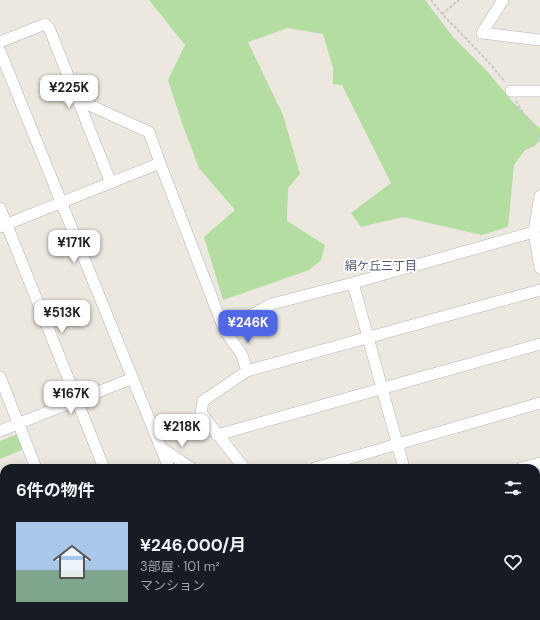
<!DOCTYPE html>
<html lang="ja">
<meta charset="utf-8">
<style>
body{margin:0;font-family:"DM Sans","Noto Sans JP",sans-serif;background:#20242c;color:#f1f3f6;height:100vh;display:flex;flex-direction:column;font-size:15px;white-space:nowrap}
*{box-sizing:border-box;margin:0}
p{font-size:13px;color:#9ea1a6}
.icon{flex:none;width:22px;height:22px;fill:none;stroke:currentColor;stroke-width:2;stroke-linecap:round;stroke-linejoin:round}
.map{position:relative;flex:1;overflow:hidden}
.panel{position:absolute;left:0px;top:464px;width:540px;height:156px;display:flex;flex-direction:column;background:#171b24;border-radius:12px 12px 0 0;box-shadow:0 2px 10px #0003}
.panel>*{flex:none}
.price{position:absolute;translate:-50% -34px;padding:0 9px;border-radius:8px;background:#fff;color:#222;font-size:13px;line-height:26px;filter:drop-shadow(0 1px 2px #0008)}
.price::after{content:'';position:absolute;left:50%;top:24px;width:12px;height:9px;margin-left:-6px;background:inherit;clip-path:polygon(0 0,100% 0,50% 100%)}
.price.on{background:#4f68e8;color:#fff}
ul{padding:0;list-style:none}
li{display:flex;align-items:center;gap:12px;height:100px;padding:0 16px}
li+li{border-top:1px solid #363941}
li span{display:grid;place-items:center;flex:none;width:112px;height:80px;border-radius:0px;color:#555}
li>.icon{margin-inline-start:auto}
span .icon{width:48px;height:48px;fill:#fffc;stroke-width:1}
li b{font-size:17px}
h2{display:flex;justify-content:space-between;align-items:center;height:48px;padding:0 16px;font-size:17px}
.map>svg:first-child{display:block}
.green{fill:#b4dda1}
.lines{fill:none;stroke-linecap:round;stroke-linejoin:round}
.minor-casing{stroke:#b2b5bd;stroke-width:12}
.path{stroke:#c8c8c8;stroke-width:2;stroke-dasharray:3 2;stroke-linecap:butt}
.minor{stroke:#fff;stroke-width:11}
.labels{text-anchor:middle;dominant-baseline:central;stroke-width:3.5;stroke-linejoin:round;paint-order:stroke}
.neighbourhood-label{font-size:12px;fill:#505678;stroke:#fff}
</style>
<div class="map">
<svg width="540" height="620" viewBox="0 0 540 620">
<rect width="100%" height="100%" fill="#ece7df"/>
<path class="green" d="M149,0H425L453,37L487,71L511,100L540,129V138L535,146L525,150L514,165L508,227L482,235L403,217L361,227L351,213L391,183L342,85L333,84V68L323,34L288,28L248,42L283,115L300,174L288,188L287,221L325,245L321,260L309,270L223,300L204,237L235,210L199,168L183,126L168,80L185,45Z
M18,434L24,449L0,459V441Z"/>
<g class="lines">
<defs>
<path id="minor" d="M503,0L482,33L540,40
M45,24L49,28L111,183
M0,42L45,24
M0,51L169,468
M511,91H540
M78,100L149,132L160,163L224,329L272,304L353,283L534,232
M540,196L534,232L540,268
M0,208L104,468
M0,227L160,163
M353,283L404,468
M224,329L242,355L247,371
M0,377L36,468
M0,431L133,378
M217,435L540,344
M160,447L191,468
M244,468L201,413L203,401L247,371L540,290
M315,468L540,403
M521,468L540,463
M536,521L540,520
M0,535L4,545
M536,579L540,578
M0,583L4,581
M32,616L34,620
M95,616L96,620
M163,616L164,620
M228,616L230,620
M324,616L325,620
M445,616L446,620
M393,620L407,616"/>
</defs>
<use href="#minor" class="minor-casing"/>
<path class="path" d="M431,0L442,14L485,58L505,82
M442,14L459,0
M516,101L540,142"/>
<use href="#minor" class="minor"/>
</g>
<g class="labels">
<g class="neighbourhood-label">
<text x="381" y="266">絹ケ丘三丁目</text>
</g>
</g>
</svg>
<b class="price" style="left:69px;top:109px">¥225K</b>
<b class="price" style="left:74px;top:264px">¥171K</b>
<b class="price" style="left:62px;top:334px">¥513K</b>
<b class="price on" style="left:248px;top:344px">¥246K</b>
<b class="price" style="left:71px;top:415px">¥167K</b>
<b class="price" style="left:182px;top:448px">¥218K</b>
<section class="panel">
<h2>6件の物件<svg class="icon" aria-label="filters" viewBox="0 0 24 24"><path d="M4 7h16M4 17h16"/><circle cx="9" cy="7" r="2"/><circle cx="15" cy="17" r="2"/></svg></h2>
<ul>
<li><span style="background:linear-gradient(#a9c7e8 60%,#7fa58c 0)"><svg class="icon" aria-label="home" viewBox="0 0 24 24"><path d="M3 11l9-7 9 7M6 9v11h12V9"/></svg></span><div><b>¥246,000/月</b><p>3部屋 · 101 m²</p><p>マンション</p></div><svg class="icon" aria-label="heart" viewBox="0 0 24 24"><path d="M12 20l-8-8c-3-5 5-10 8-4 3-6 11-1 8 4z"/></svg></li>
</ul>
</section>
</div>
